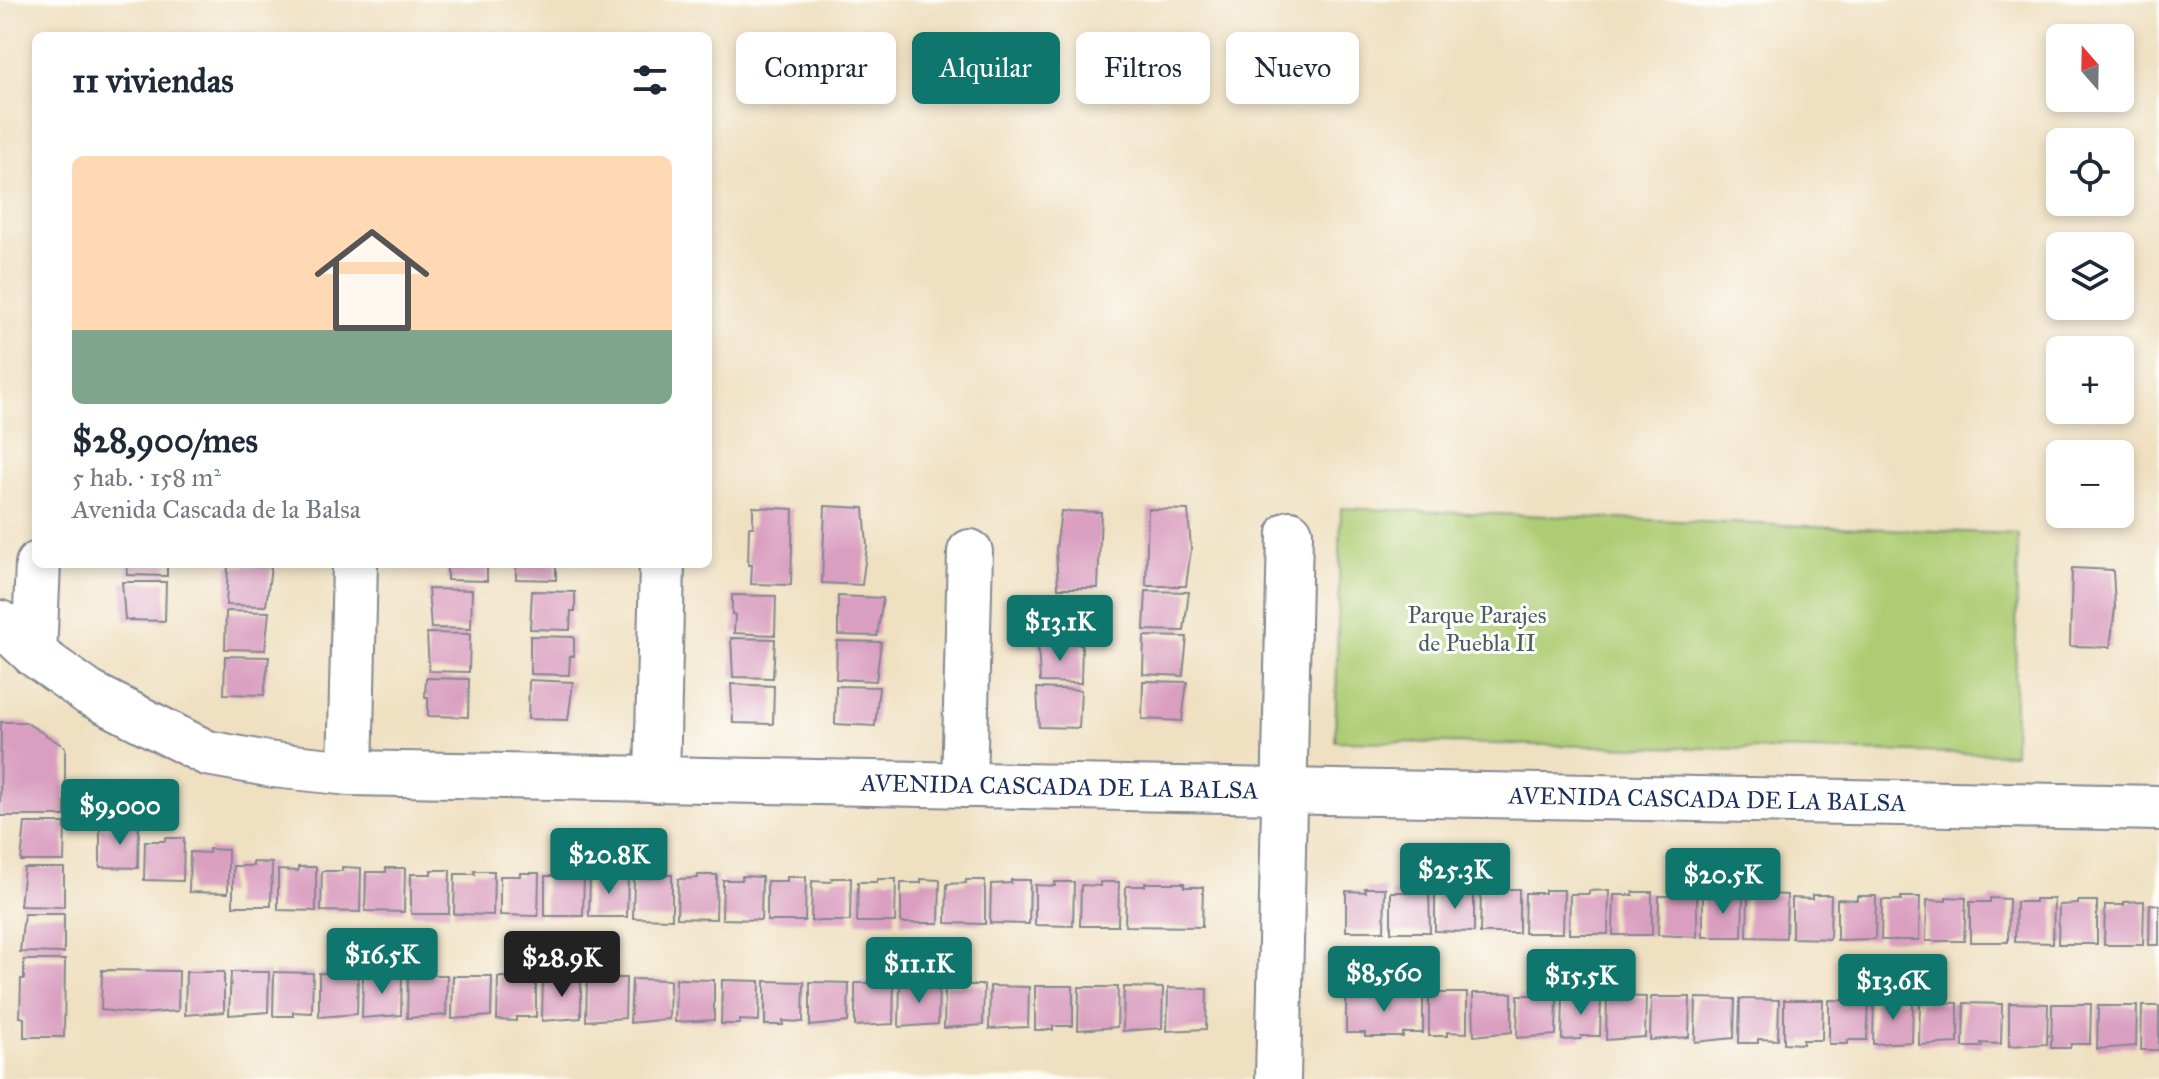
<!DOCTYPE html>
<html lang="es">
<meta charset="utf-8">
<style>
body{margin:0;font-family:"IM FELL Great Primer",serif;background:#f2f2f3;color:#1f2937;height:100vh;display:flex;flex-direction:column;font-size:30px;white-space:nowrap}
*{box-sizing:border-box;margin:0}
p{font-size:26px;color:#747a83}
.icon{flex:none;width:44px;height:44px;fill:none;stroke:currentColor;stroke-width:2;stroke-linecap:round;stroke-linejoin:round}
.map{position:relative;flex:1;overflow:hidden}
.side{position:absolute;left:32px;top:32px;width:680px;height:536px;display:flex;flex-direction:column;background:#fff;border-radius:12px;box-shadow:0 4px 12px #0003}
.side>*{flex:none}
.hud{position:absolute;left:736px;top:32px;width:760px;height:72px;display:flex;gap:16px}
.needle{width:52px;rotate:340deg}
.fabs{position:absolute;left:2046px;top:24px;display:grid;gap:16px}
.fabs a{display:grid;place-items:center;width:88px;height:88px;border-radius:12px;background:#fff;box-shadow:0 4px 12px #0003;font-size:40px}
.price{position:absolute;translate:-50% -68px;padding:0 18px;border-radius:8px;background:#0f766e;color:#fff;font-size:26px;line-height:52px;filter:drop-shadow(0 2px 4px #0008)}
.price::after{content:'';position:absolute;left:50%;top:48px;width:24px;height:18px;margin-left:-12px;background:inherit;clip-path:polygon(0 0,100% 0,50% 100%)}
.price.current{background:#222;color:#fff}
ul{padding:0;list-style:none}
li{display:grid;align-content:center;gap:16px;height:424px;padding:0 40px}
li+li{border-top:2px solid #e0e1e3}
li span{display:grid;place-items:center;height:248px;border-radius:12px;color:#555}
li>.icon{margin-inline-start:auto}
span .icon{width:144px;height:144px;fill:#fffc;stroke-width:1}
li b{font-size:34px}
h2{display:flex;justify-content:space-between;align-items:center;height:96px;padding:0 40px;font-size:34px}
.pill{padding:0 28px;border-radius:12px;background:#fff;box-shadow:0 4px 12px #0003;font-size:28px;line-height:72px}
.pill.current{background:#0f766e;color:#fff}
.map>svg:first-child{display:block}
.green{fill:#aecc73;stroke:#647e68;stroke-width:2}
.building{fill:#da9fc0}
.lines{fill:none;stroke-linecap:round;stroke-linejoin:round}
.minor-casing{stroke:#858890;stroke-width:48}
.minor{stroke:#fff;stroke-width:44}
.labels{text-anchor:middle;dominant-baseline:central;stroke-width:6;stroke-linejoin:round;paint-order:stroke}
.park-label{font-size:24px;fill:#475e64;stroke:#fdfcf7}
.street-label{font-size:24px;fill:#1b2f5e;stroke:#fdfcf7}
</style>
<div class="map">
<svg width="2159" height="1079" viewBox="0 0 2159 1079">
<rect width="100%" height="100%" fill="#fdfcf7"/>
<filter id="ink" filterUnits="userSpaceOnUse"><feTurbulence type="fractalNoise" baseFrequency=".0125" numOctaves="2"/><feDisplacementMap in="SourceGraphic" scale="16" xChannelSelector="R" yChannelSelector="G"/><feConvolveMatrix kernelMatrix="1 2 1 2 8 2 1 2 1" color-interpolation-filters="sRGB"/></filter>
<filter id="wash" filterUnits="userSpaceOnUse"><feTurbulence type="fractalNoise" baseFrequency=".006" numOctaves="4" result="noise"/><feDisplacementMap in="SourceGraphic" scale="32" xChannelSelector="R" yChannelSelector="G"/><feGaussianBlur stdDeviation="1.8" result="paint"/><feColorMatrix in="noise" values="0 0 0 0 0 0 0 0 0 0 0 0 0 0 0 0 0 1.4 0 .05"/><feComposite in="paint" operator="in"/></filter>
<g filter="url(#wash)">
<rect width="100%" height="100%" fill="#efe0c1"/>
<path class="green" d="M1341,508L2018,534L2014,754L1335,741Z"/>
<g id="blocks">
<path class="building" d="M825,506L864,508L867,546L862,585L822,583Z
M753,507L793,509L791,585L751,584L752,565H748L749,527H753Z
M1148,509L1188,510L1191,549L1186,586H1146Z
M1061,511L1101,512L1098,588H1058L1056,549Z
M127,564H167V576L127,575Z
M447,564H487V581L447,580Z
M516,564H556V580L516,579Z
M228,566L271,567L266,606L226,605Z
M2072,568L2113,570L2115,608L2110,647L2070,646Z
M122,582H166L165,621L125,620Z
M428,589L472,590L471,629L431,628Z
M532,591L575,592V611H571L570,630L530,629Z
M1146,591L1189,592L1184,631L1144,630Z
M732,595L776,596L775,635L734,633L735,615L732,614Z
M838,596L883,598L877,636L838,635Z
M1040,600L1084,601L1082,640L1042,639Z
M226,611L269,612L265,650L225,649Z
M427,633L470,634L469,672L429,671Z
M530,636L574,637V656H570L569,675L530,674Z
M1144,636L1187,637L1183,676L1143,674Z
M731,638L775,639L773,678L733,677Z
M837,641L881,642L876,681L836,679Z
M1038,643L1082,644L1081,683L1040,682Z
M225,656L269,657L264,695L224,694Z
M426,678L469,679L468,717L428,716V697H425Z
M529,680L573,682L568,720L528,719Z
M1143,681L1187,682L1182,721L1142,719Z
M731,684L774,686L773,724L733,723Z
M836,686L879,687L875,726L835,724Z
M1037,688L1081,690L1079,728L1039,727Z
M1,722H25L65,747V816H0Z
M25,823H65L64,861H21Z
M120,824H139L138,868L100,867V827L120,828Z
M165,838H184L183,881L144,880L145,841H165Z
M209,849L228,850V893L189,892L190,852L209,853Z
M253,862L272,863L271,906H233V866H253Z
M298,867H316V911L278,910V870L298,871Z
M342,867L361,868L360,912L321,911L322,871H342Z
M24,868H64V907L20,906Z
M386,868H405L404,912L365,911L366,872H386Z
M431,870H450L449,914H411V874H431Z
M474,871H494L493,915L454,914L455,874H475Z
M565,872L584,873L583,916H545V876H565Z
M520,873H539L538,916L500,915V876H520Z
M609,873L628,874L627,917H589L590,876L609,877Z
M653,875H672V919L633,918L634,878H653Z
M698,875H717L716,919L677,918L678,879L698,878Z
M742,876L762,877L761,920L722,919L723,880H742Z
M787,877H806L805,921H767V881H787Z
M832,878H851L850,921H811L812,881L831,882Z
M878,879H896L895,922H857L858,882H877Z
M921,879L940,880L939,923H901V883H921Z
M966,880H985V924L946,923L947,884L966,883Z
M1011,880H1030L1029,924L990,923L991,884L1011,883Z
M1055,882H1074L1073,926L1035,925V885L1055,886Z
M1100,882H1119L1118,926H1080L1081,885L1100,886Z
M1145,883H1184V887H1203L1202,927L1125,926L1126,886H1145Z
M1365,888H1385L1384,931H1346V891L1366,892Z
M1411,888H1429L1430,932H1391V892H1411Z
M1455,888H1474V932L1435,931V892H1455Z
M1501,889H1519V933H1480L1481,892L1500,893Z
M1545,890H1564L1563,933H1524L1525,893H1545Z
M1609,890L1608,934H1569L1570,894H1589V891Z
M1633,892H1652V935H1613L1614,895H1633Z
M1679,893H1697V937L1658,935L1659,896H1678Z
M1723,893L1743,894L1742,937H1703V897H1723Z
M1767,894L1787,895L1786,938L1747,937L1748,897L1767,898Z
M1812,895H1831L1830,939L1792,938V898L1812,899Z
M1857,896H1876L1875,939L1837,940V899L1857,900Z
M1901,897H1920L1919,940H1881L1882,900H1901Z
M1946,897L1966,898L1964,941H1926L1927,900L1946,901Z
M1990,898L2009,899L2008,942H1970V902H1990Z
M2035,899H2054L2053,943L2015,942L2016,902H2035Z
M2078,901H2097V944H2058L2059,905L2078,904Z
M2144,901L2143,945H2104L2105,905H2124V902Z
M2150,904L2159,905V945H2149Z
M24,914H64V953L20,952Z
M24,960H65L64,1037H24V1018L20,1017L21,979H24Z
M102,970L179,971L178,1011L139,1014L101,1010Z
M186,972H224V1012L185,1015Z
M231,972H269L268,1012L229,1015Z
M274,972L313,973L312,1013L293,1012V1016H273Z
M319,973L358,974L357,1014L319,1017Z
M363,975H402L401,1015L362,1018Z
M408,975H447L446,1015L407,1018Z
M453,976H492L491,1016L452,1019Z
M498,977L536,978V1017H516V1021L497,1020Z
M543,978H581V1018L542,1021Z
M587,978H626L625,1018L586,1021Z
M632,979L670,980L669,1019L630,1023Z
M676,979L714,980V1020L675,1022Z
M722,980L760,981L759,1021L740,1020V1024H721Z
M765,981L804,982L803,1022L783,1021V1025H765Z
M810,982L849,983L848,1022L810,1026Z
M855,983H894L893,1024L855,1026Z
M900,984H939L938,1024L899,1027Z
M945,985H984L983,1025L944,1028Z
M990,986L1029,987L1028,1027L989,1029Z
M1035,986H1073V1026H1053V1030H1035Z
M1079,987H1118L1117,1027L1078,1030Z
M1124,987L1163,988L1162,1028L1123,1031Z
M1168,988L1207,989L1206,1029L1167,1031Z
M1346,993H1423V1033H1403V1037H1365V1033H1346Z
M1429,993H1467V1033L1447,1032V1036H1429Z
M1473,993H1512V1032L1474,1036Z
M1518,995H1557L1556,1035L1517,1038Z
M1563,995L1601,996L1600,1036H1581V1039L1562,1040Z
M1607,996L1646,997L1645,1037L1606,1040Z
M1651,997H1690L1689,1037L1650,1040Z
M1696,998L1735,999L1734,1038L1695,1042Z
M1740,999L1779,1000L1778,1040L1758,1039V1043H1739Z
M1784,1000H1823L1822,1040H1803V1044L1784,1043Z
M1829,1000L1869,1001L1867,1040H1848V1044H1829Z
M1874,1001H1913L1912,1042L1873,1044Z
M1920,1002L1958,1003V1043L1919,1045Z
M1964,1003L2002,1004L2001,1044L1981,1043L1982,1047H1963Z
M2009,1003L2048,1004L2047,1044L2009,1046Z
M2052,1004H2091L2090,1044H2071L2070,1048H2051Z
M2098,1006H2137L2136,1046L2097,1049Z
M2142,1006H2159V1050H2141Z"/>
</g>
</g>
<g filter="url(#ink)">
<use href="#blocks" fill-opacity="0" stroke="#858890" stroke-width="2"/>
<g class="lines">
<defs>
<g id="minor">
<path id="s1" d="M0,623L34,654L89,693L207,753L274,765L350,773L2159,808"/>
<path d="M34,654L38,564"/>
<path d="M350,773L355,564"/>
<path d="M657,780L662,564"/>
<path d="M964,785L970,552"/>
<path d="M1278,1079L1290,533"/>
</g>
</defs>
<use href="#minor" class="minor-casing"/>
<use href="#minor" class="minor"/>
</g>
</g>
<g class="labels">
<g class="park-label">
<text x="1477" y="615">Parque Parajes<tspan x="1477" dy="28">de Puebla II</tspan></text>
</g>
<g class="street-label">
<text stroke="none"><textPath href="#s1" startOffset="1100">AVENIDA CASCADA DE LA BALSA</textPath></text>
<text stroke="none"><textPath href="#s1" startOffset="1748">AVENIDA CASCADA DE LA BALSA</textPath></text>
</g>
</g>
</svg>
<div class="fabs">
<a><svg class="needle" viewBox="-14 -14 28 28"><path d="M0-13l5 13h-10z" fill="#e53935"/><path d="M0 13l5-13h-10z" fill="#747a83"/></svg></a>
<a><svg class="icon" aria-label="locate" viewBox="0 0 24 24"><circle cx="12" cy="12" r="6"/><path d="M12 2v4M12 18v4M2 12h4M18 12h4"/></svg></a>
<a><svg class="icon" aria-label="layers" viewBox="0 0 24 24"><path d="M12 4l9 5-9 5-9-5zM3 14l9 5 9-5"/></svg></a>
<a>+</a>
<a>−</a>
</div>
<b class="price" style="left:1060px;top:663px">$13.1K</b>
<b class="price" style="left:120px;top:847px">$9,000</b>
<b class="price" style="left:609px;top:896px">$20.8K</b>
<b class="price" style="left:1455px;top:911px">$25.3K</b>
<b class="price" style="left:1723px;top:916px">$20.5K</b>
<b class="price" style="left:382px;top:996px">$16.5K</b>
<b class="price current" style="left:562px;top:999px">$28.9K</b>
<b class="price" style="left:919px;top:1005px">$11.1K</b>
<b class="price" style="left:1384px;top:1014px">$8,560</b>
<b class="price" style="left:1581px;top:1017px">$15.5K</b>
<b class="price" style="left:1893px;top:1022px">$13.6K</b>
<div class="hud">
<a class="pill">Comprar</a>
<a class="pill current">Alquilar</a>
<a class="pill">Filtros</a>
<a class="pill">Nuevo</a>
</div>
<section class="side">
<h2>11 viviendas<svg class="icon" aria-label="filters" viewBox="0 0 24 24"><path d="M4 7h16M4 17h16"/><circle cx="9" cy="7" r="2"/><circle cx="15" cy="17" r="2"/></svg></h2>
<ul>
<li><span style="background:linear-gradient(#ffd9b3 70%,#7fa58c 0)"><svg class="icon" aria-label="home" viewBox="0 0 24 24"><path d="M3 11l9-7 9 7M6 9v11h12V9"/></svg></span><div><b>$28,900/mes</b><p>5 hab. · 158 m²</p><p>Avenida Cascada de la Balsa</p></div></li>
</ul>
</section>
</div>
